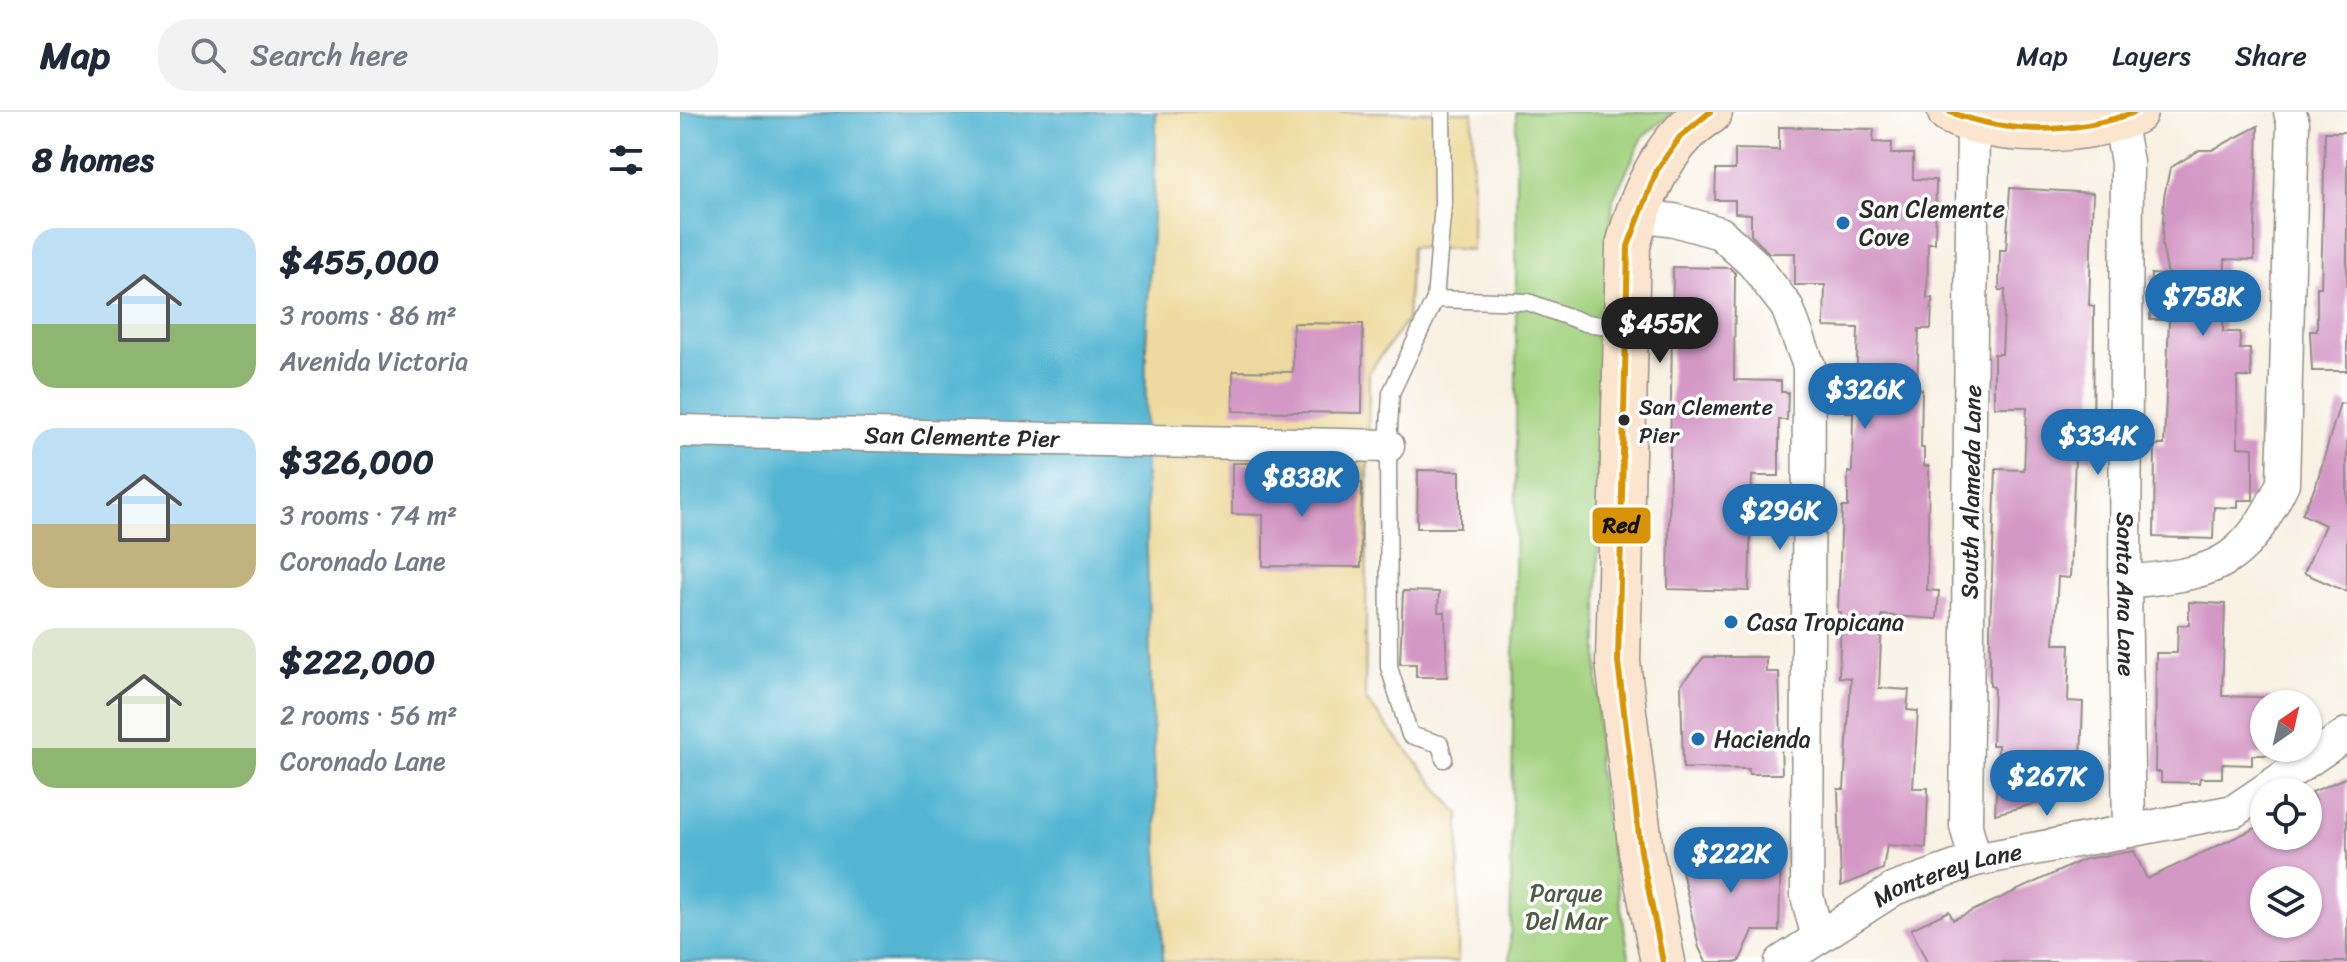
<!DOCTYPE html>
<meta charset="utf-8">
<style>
body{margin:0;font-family:Sriracha,sans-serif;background:#f2f2f3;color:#1f2937;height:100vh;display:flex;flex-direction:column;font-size:30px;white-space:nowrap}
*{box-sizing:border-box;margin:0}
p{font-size:26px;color:#747a83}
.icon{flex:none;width:44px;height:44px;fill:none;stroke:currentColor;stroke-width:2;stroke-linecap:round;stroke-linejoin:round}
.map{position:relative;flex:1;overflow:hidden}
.details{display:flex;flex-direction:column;background:#fff;width:680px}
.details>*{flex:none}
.needle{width:52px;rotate:34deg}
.tools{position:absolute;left:1570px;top:578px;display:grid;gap:16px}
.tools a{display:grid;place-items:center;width:72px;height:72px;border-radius:50%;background:#fff;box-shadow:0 2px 6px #0004;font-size:40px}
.price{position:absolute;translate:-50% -68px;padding:0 18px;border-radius:28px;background:#1f6fb2;color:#fff;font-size:26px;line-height:52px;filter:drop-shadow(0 2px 4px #0008)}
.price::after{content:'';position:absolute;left:50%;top:48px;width:24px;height:18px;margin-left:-12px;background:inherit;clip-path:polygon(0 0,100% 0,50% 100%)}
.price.current{background:#222;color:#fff}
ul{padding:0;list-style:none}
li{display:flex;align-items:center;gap:24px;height:200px;padding:0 32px}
li span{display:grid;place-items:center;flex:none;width:224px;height:160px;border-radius:24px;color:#555}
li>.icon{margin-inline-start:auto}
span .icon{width:96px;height:96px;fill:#fffc;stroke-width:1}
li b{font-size:34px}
h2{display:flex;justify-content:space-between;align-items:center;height:96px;padding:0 32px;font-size:34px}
header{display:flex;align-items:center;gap:48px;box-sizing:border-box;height:112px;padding:0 40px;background:#fff;border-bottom:2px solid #e0e1e3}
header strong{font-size:38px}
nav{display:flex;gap:44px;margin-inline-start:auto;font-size:28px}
.search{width:560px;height:72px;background:#f2f2f3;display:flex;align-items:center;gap:20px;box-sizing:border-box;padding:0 28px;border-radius:32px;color:#747a83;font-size:30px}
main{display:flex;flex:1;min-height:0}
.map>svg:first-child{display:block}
.green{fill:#a2d17f;stroke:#667e55;stroke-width:2}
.sand{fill:#eeda9e;stroke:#8c8264;stroke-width:2}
.water{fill:#53b5d1;stroke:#3f707e;stroke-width:2}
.building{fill:#d397c5;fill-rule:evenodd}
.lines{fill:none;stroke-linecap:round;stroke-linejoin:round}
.service-casing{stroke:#928e87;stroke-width:19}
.minor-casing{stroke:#928e87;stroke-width:35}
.secondary-casing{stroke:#928e87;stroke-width:47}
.service{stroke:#fff;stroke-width:16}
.minor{stroke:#fff;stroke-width:32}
.secondary{stroke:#fbe5cf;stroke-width:44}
.bus-1-casing{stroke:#fff;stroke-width:12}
.bus-1{stroke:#d89406;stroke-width:6}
.poi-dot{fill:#1f6fb2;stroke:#fff;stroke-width:3}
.bus-dot{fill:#2b2b2b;stroke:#fff;stroke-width:3}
.labels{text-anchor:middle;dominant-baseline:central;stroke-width:7;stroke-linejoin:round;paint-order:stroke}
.bus-label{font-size:22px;fill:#2b2b2b;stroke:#fff;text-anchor:start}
.poi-label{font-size:24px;fill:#2b2b2b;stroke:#fff;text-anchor:start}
.street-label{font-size:24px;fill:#2b2b2b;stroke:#fff}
.park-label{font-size:24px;fill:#4f5d44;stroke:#fff}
.line-badge{stroke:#fff;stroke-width:3}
.pale-badge-label{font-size:22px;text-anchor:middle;font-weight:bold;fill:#111}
</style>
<header>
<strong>Map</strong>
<div class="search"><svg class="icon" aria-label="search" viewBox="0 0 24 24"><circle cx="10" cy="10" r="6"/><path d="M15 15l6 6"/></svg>Search here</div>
<nav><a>Map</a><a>Layers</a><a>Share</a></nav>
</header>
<main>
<section class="details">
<h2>8 homes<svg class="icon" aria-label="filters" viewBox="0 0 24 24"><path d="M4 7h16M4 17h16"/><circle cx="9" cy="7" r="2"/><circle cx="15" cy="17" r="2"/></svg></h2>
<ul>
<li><span style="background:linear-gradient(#bfe0f5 60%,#8fb573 0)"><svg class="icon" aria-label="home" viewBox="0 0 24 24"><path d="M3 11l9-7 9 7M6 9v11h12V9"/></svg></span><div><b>$455,000</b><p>3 rooms · 86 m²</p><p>Avenida Victoria</p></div></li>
<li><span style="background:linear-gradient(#bfe0f5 60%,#c2b280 0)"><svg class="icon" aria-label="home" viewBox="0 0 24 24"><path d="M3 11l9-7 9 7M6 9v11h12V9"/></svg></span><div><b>$326,000</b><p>3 rooms · 74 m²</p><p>Coronado Lane</p></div></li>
<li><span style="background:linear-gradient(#dfe7d0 75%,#8fb573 0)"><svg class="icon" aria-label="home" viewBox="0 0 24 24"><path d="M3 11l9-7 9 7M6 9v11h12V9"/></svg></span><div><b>$222,000</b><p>2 rooms · 56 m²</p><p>Coronado Lane</p></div></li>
</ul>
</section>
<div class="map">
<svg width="1667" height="850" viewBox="0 0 1667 850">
<rect width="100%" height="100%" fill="#fff"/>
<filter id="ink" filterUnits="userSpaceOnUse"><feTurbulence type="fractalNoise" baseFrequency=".0125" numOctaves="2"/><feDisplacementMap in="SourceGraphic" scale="16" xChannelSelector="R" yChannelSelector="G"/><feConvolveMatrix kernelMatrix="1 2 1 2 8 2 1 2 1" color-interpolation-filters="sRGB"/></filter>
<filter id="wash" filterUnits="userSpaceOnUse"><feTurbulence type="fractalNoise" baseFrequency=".006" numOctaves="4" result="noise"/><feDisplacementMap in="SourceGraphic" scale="32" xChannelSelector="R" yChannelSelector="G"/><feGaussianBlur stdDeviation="1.8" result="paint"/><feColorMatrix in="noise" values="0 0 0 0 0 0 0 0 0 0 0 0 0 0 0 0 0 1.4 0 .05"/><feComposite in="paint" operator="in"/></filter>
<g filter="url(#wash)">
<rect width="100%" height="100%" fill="#f8f1e3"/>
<path class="green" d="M836,0H993L963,25L933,87L918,267V657L950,850H830L836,375Z"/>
<path class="sand" d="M476,0H793L792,138L731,135L727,208L689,260L685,587L779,702L778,850H483C474,646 463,441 466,237C468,157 477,79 476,0Z"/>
<path class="water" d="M0,0H476C477,79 468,157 466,237C463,441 474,646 483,850H0Z"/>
<g id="blocks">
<path class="building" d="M1578,14L1574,148L1545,147L1543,220H1560V237H1570L1571,265H1557L1558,335L1573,336V388H1558V396L1534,395L1533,427L1474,425L1475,333H1484L1489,208H1470L1471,162L1488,163L1482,133L1484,85L1490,56L1520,38H1532Z
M1099,15L1194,17L1193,30L1212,31L1211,42H1233V67L1256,68L1255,131H1248L1247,186H1252L1251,217H1239L1237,276L1242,277L1241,336H1244V354H1249L1247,478L1259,479L1257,507L1202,503L1199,576L1229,578L1227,598L1238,599L1233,676H1248L1246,736L1207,733L1203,757L1161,774L1158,677H1164L1171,566L1159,565L1161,500H1158L1162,395H1168V360L1172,361L1173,300H1165L1166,274L1176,275L1178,216L1144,215L1145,173H1115V141H1089L1071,123V102L1055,101V88H1035L1036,58H1055V37L1099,38Z
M1645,20H1667V259H1632L1630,219H1637V175H1641Z
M1330,76L1413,81L1409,193L1414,194L1413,347L1395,346L1390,466L1378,465L1374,532H1390L1388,589L1403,590L1401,649H1408L1406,679L1378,678L1377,686L1315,702L1318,633H1312L1314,575L1310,574V518L1316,357L1344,358L1347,295H1314V242H1322L1325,178H1319L1320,138H1326Z
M993,155L1050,156L1055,161L1054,268L1101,269V280H1108L1107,308H1099V364H1072L1069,479L988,477Z
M613,211L683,212L682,301L553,299V259L613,260Z
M1660,291L1667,292V480L1624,461L1645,413L1622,402L1636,373Z
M552,351H582L581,370L682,371L681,455L583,454V403L552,402Z
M738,358L780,359V416H737Z
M723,479L759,480L758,500H765L767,565H736V552H720Z
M1509,490L1545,492L1542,584L1604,586L1603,592H1584V636H1602L1601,643H1572V653L1542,652V666H1520L1519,671L1481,670V660H1475L1476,541H1497L1498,513H1509Z
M1024,545H1086V560H1099L1102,662H1069V657L1003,656L1001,572Z
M1667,665V850H1247L1231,817L1269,799L1273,808L1405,747L1454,739L1467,767L1584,712V724H1628V692L1636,689L1632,680ZM1584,768H1628V812H1584Z
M1001,732L1101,734L1099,819H1073L1059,850H1026L1019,836L998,741L1002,740Z"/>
</g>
</g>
<g filter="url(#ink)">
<use href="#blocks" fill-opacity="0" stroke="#928e87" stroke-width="2"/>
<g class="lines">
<defs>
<path id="service" d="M762,0L763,92L755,187L711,281L708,334L709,555L730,623L760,632L764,647
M755,187L848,190L905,211L945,216"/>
<g id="minor">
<path id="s1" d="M1439,7L1447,50L1445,470L1449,719"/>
<path d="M1293,11L1286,714L1295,748"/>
<path d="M956,103L994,108L1040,121L1073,151L1107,195L1129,254L1127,784L1138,826"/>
<path id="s2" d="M0,319L708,334"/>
<path d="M1445,470C1535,461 1562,457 1603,371L1613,11L1610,0"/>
<path id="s3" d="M1101,850L1214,777L1295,748L1554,699L1667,622"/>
</g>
<path id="secondary" d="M1270,0C1319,24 1405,22 1455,0
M983,850L961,740L938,550L948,134C961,84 985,27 1030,0"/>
</defs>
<use href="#service" class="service-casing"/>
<use href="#minor" class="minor-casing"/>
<use href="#secondary" class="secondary-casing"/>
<use href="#service" class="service"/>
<use href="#minor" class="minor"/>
<use href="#secondary" class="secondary"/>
<defs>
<path id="bus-1" d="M1270,0C1330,23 1395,22 1455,0
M983,850L961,740L938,550L948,134L977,58L1000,25L1030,0"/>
</defs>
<use href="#bus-1" class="bus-1-casing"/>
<use href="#bus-1" class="bus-1"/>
</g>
</g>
<g class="poi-dot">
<circle cx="1163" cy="111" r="8"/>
<circle cx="1051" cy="510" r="8"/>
<circle cx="1018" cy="627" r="8"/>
</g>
<circle class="bus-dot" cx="944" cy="308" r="7"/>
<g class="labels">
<g class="bus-label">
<text x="959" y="295">San Clemente<tspan x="959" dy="28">Pier</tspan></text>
</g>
<g class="poi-label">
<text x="1179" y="97">San Clemente<tspan x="1179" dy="28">Cove</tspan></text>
<text x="1067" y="510">Casa Tropicana</text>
<text x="1034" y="627">Hacienda</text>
</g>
<g class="street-label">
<text stroke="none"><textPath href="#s2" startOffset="282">San Clemente Pier</textPath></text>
<text transform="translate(1291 380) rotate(-89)">South Alameda Lane</text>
<text stroke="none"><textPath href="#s1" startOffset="476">Santa Ana Lane</textPath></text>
<text stroke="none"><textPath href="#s3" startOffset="190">Monterey Lane</textPath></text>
</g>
<g class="park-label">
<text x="886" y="781">Parque<tspan x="886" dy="28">Del Mar</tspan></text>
</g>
</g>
<rect class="line-badge" x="911" y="394" width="61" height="39" rx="8" fill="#d89406"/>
<g class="pale-badge-label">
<text x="941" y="421">Red</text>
</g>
</svg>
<div class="tools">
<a><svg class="needle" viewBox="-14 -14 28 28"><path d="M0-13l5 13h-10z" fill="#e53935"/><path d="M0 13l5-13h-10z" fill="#747a83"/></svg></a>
<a><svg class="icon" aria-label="locate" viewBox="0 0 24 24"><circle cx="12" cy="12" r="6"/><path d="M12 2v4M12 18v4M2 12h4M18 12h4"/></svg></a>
<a><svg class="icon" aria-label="layers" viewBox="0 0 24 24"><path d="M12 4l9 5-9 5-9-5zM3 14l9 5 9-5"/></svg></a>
</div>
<b class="price" style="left:1523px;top:226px">$758K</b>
<b class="price current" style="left:980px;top:253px">$455K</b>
<b class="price" style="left:1185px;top:319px">$326K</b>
<b class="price" style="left:1418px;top:365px">$334K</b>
<b class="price" style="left:622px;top:407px">$838K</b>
<b class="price" style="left:1100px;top:440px">$296K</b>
<b class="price" style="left:1367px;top:706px">$267K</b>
<b class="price" style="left:1051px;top:783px">$222K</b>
</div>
</main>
